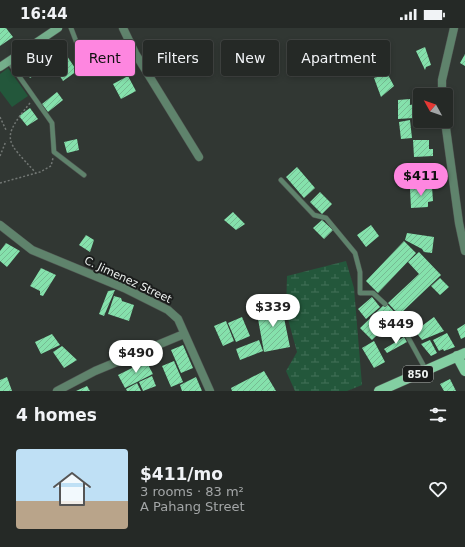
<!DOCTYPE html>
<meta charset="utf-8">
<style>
body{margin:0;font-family:"DejaVu Sans",sans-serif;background:#313532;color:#f1f3f6;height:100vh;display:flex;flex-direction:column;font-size:15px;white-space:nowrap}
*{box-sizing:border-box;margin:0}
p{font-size:13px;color:#a3a6a7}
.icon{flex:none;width:22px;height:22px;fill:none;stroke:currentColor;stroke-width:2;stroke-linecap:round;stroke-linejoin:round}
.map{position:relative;height:363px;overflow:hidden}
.sheet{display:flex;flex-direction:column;background:#252926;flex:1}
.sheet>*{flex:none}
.hud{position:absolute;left:12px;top:12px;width:441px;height:36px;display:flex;gap:8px}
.needle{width:26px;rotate:310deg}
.buttons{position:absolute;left:413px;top:60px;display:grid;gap:8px}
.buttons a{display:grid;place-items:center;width:40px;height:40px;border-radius:4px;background:#252926;box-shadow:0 2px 6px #0003,0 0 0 1px #424543;font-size:20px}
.price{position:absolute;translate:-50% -34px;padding:0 9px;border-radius:14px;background:#fff;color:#222;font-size:13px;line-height:26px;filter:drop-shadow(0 1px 2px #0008)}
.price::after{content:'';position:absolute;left:50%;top:24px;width:12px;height:9px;margin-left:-6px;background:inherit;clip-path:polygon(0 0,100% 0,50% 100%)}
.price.active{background:#fe86e0;color:#111}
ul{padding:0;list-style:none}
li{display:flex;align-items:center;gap:12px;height:100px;padding:0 16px}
li span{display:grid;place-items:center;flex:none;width:112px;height:80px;border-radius:4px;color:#555}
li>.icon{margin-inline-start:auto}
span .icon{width:48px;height:48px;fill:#fffc;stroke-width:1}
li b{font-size:17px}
h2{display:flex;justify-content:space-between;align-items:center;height:48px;padding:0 16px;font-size:17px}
.pill{padding:0 14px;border-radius:4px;background:#252926;box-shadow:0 2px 6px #0003,0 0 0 1px #424543;font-size:14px;line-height:36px}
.pill.active{background:#fe86e0;color:#111}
.status{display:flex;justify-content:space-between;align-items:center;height:28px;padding:0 20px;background:#252926;direction:ltr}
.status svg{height:11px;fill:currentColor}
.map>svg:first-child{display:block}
.grass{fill:#23573b}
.wetland{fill:url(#wetland-marsh)}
.building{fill:url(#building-hatch)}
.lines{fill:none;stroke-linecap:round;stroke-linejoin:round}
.service-casing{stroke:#4f5551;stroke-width:5.5}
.minor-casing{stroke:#4f5551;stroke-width:9}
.tertiary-casing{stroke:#4f5551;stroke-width:9}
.secondary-casing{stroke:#4f5551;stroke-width:9}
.primary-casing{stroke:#4f5551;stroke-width:11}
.path{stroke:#727774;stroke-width:1.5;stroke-dasharray:2 2;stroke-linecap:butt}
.service{stroke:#5f836c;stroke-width:4.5}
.minor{stroke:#5f836c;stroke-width:8}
.tertiary{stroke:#5f836c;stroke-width:8}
.secondary{stroke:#74ae8b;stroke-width:8}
.primary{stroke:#83cfa2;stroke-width:10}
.labels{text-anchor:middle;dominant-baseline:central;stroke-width:4;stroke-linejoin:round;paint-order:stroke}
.shield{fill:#1b1d1c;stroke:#afb2b0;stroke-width:1}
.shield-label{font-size:10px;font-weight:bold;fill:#eef2f0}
.street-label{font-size:11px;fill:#eef2f0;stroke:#1b1d1c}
</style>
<div class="status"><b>16:44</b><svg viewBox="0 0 49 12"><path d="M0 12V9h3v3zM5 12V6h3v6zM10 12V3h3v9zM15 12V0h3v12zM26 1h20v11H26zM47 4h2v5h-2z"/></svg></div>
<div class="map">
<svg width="465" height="363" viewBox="0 0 465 363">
<defs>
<pattern id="wetland-marsh" width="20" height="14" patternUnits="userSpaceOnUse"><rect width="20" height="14" fill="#23573b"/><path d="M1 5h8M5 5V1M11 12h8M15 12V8" fill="none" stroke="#437058"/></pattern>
<pattern id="building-hatch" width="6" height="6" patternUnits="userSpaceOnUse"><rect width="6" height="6" fill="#85e1ac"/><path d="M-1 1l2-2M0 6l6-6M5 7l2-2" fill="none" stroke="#76bb93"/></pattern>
</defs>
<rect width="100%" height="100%" fill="#313733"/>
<path class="grass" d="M8,40L28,68L12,79L0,63V46Z"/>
<path class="wetland" d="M346,233L354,260L362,357L347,363H295L286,343L297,324L286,284L287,248Z"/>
<path class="building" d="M0,0H6L13,9L0,18Z
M98,13L101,23L91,27L87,17Z
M425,19L431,37L426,39L425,42L416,23Z
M465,26V38L460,35Z
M31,27L41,43L30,50L20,34Z
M67,28L77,43L63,53L53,37Z
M387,45L394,58L381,69L374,50Z
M128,48L136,63L121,71L113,56Z
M57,64L63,72L48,84L42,76Z
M410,71V77L415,76L414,90L398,91V72Z
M30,80L38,91L27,98L19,88Z
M410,92L412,110L401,111L399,94Z
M424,93H436L437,98L425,100Z
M77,111L79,122L67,125L64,114Z
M413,112H429V121H433V128L414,129Z
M297,139L315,160L304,170L286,149Z
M432,159L433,173L428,174V179L411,180L410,161Z
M320,164L332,176L322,186L310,174Z
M233,184L245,196L236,202L224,192Z
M322,192L333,202L324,211L313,200Z
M371,197L379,208L366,219L357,207Z
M407,205L434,209L432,225L424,224L422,221L405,212Z
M86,207L94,212L90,224L79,217Z
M404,213L416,225L378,265L366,253Z
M6,215L20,223L7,239L0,233V223Z
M419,224L441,247L399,287L388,275L419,246L408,234Z
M41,240L56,247L43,268L40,267V263L30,258Z
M440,250L449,259L440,267L431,258Z
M115,262L104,288L99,286L108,263Z
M114,268L121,270L122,273L134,277L129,293L108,286Z
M372,269L380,279L366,291L358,281Z
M281,275L290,319L264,324L256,280Z
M386,275L398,288L372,312L360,300Z
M242,289L250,308L236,314L228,295Z
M434,289L444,303L422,312L415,303Z
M226,293L234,313L223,318L214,298Z
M465,296V309L461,311L457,301Z
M447,305L455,319L444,323L443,321L439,323L433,312Z
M52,306L60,317L41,326L35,314Z
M404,309L407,314L387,325L384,321Z
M259,312L263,323L240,332L236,321Z
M430,312L437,325L431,328L421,316Z
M374,313L385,334L374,340L362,320Z
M183,317L193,340L181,345L171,322Z
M62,318L77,332L64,340L53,324Z
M146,333L153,346L125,360L118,347Z
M174,333L183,354L171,359L162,338Z
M264,343L276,363H232L231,360Z
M152,348L156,358L143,363L139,354Z
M7,349L12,363H0V352Z
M196,349L202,363H182L180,357Z
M450,351L456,363H444L440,356Z
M137,355L141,363H127L126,361Z
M87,358L90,363H76Z"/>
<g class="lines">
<defs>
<path id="service" d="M71,0L81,26
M9,34L52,95L54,124L84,147
M281,152L314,187L326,190L355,225L360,244V265H373L385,276
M397,289L426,342"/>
<path id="minor" d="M123,0L135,25L199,129
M0,197L32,222L124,260L168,282L178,291L210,363
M57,363L95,343L184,306"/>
<path id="tertiary" d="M442,67V52L454,0
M445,93L459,195L465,223"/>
<path id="secondary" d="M0,39L58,0"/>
<path id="primary" d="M457,328L465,343
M379,363L465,325"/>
</defs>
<use href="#service" class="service-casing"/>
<use href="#minor" class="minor-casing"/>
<use href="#tertiary" class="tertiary-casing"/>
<use href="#secondary" class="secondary-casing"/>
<use href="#primary" class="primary-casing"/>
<path class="path" d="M30,75C0,112 6,112 36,145
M0,89L6,102
M0,128L6,113
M0,155L40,144L51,138L53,130"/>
<use href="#service" class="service"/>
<use href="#minor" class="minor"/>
<use href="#tertiary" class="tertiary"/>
<use href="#secondary" class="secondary"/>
<use href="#primary" class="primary"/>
</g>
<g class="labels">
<rect class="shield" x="403" y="338" width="30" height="16" rx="3"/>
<g class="shield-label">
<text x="418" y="346">850</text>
</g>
<g class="street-label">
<text transform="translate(128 252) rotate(25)">C. Jimenez Street</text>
</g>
</g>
</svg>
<div class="buttons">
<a><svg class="needle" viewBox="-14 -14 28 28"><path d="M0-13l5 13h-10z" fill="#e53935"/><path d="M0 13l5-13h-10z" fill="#a3a6a7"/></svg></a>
</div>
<b class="price active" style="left:421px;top:169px">$411</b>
<b class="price" style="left:273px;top:300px">$339</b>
<b class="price" style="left:396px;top:317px">$449</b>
<b class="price" style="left:136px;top:346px">$490</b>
<div class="hud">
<a class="pill">Buy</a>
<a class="pill active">Rent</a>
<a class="pill">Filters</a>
<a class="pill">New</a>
<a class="pill">Apartment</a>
</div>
</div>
<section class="sheet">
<h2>4 homes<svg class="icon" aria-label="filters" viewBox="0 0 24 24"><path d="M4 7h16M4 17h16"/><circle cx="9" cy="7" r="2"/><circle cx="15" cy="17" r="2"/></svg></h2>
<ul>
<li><span style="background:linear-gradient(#bfe0f5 65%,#b9a48a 0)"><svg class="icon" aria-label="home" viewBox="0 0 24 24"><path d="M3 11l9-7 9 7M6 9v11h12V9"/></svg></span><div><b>$411/mo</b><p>3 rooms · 83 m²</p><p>A Pahang Street</p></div><svg class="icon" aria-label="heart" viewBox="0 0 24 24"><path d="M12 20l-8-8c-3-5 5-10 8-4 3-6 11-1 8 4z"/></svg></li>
</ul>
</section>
